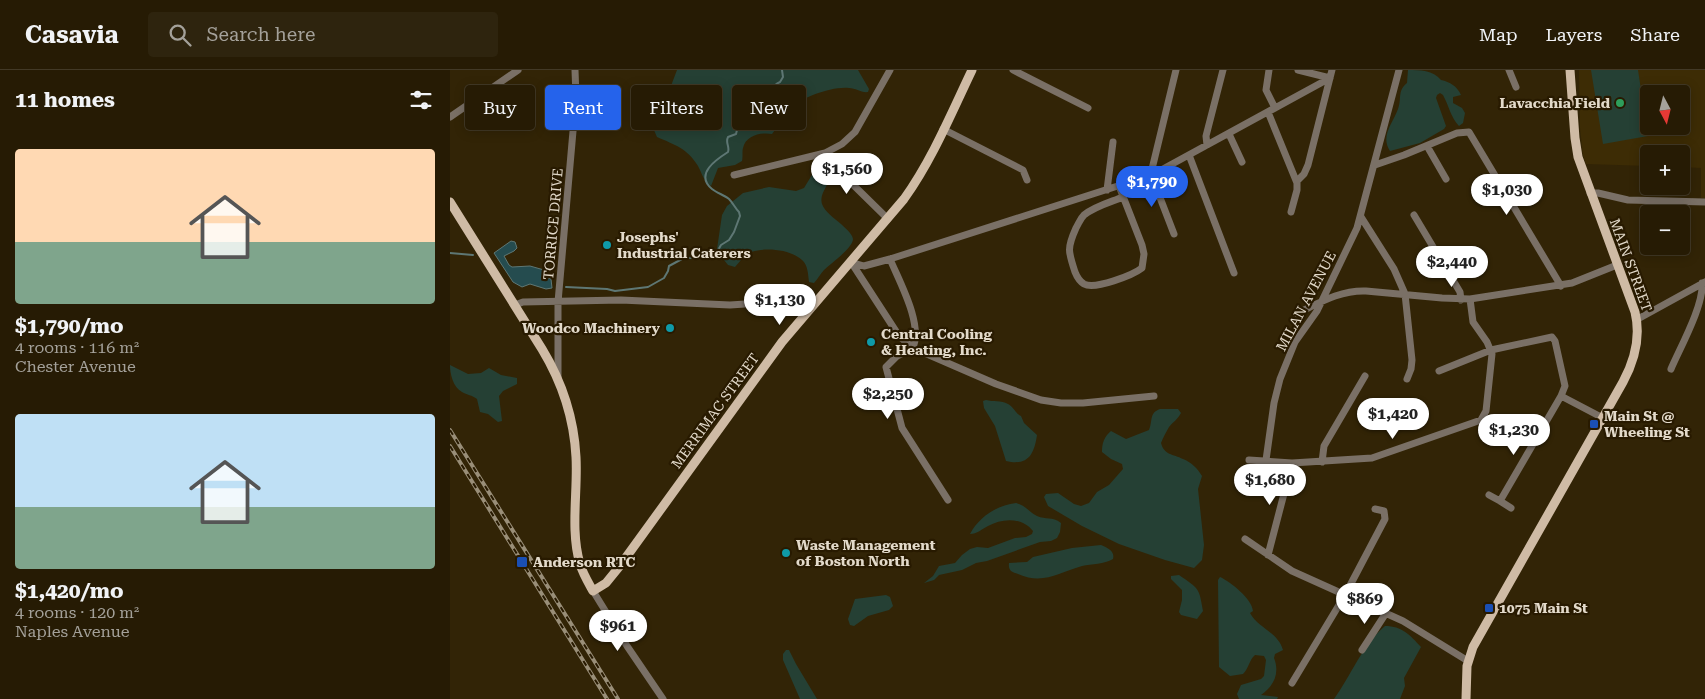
<!DOCTYPE html>
<meta charset="utf-8">
<style>
body{margin:0;font-family:"Roboto Serif",serif;background:#2e240e;color:#f1f3f6;height:100vh;display:flex;flex-direction:column;font-size:19px;white-space:nowrap}
*{box-sizing:border-box;margin:0}
p{font-size:16px;color:#a4a19a}
.icon{flex:none;width:28px;height:28px;fill:none;stroke:currentColor;stroke-width:2;stroke-linecap:round;stroke-linejoin:round}
.map{position:relative;flex:1;overflow:hidden}
.drawer{display:flex;flex-direction:column;background:#261b04;width:450px}
.drawer>*{flex:none}
.guide{position:absolute;left:15px;top:15px;width:475px;height:45px;display:flex;gap:10px}
.needle{width:32px;rotate:173deg}
.controls{position:absolute;left:1190px;top:15px;display:grid;gap:10px}
.controls a{display:grid;place-items:center;width:50px;height:50px;border-radius:5px;background:#261b04;box-shadow:0 2px 12px #0003,0 0 0 1px #423926;font-size:25px}
.price{position:absolute;translate:-50% -42px;padding:0 11px;border-radius:18px;background:#fff;color:#222;font-size:16px;line-height:32px;filter:drop-shadow(0 1px 2px #0008)}
.price::after{content:'';position:absolute;left:50%;top:30px;width:15px;height:11px;margin-left:-8px;background:inherit;clip-path:polygon(0 0,100% 0,50% 100%)}
.price.selected{background:#2563eb;color:#fff}
ul{padding:0;list-style:none}
li{display:grid;align-content:center;gap:10px;height:265px;padding:0 15px}
li span{display:grid;place-items:center;height:155px;border-radius:5px;color:#555}
li>.icon{margin-inline-start:auto}
span .icon{width:90px;height:90px;fill:#fffc;stroke-width:1}
li b{font-size:21px}
h2{display:flex;justify-content:space-between;align-items:center;height:60px;padding:0 15px;font-size:21px}
.pill{padding:0 18px;border-radius:5px;background:#261b04;box-shadow:0 2px 12px #0003,0 0 0 1px #423926;font-size:18px;line-height:45px}
.pill.selected{background:#2563eb;color:#fff}
header{display:flex;align-items:center;gap:30px;box-sizing:border-box;height:70px;padding:0 25px;background:#261b04;border-bottom:1px solid #423926}
header strong{font-size:24px}
nav{display:flex;gap:28px;margin-inline-start:auto;font-size:18px}
.search{width:350px;height:45px;background:#2e240e;display:flex;align-items:center;gap:12px;box-sizing:border-box;padding:0 18px;border-radius:5px;color:#a4a19a;font-size:19px}
main{display:flex;flex:1;min-height:0}
.map>svg:first-child{display:block}
.built{fill:#3d2c05;fill-rule:evenodd}
.green{fill:#254034}
.water{fill:#254c4f;stroke:#5e7774}
.lines{fill:none;stroke-linecap:round;stroke-linejoin:round}
.stream{stroke:#5e7774;stroke-width:2}
.minor{stroke:#7a7066;stroke-width:7}
.major{stroke:#cfbba5;stroke-width:9}
.rail-casing{stroke:#998e78;stroke-width:4}
.rail{stroke:#281a00;stroke-width:2;stroke-dasharray:5.5;stroke-linecap:butt}
.leisure-dot{fill:#2e9e5b;stroke:#281a00;stroke-width:2}
.culture-dot{fill:#0f9aa8;stroke:#281a00;stroke-width:2}
.transit-dot{fill:#1a4fb4;stroke:#281a00;stroke-width:2}
.labels{text-anchor:middle;dominant-baseline:central;stroke-width:4.5;stroke-linejoin:round;paint-order:stroke}
.poi-label{font-size:14px;font-weight:bold;fill:#e3daca;stroke:#281a00;text-anchor:start}
.street-label{font-size:14px;fill:#e3daca;stroke:#281a00}
</style>
<header>
<strong>Casavia</strong>
<div class="search"><svg class="icon" aria-label="search" viewBox="0 0 24 24"><circle cx="10" cy="10" r="6"/><path d="M15 15l6 6"/></svg>Search here</div>
<nav><a>Map</a><a>Layers</a><a>Share</a></nav>
</header>
<main>
<section class="drawer">
<h2>11 homes<svg class="icon" aria-label="filters" viewBox="0 0 24 24"><path d="M4 7h16M4 17h16"/><circle cx="9" cy="7" r="2"/><circle cx="15" cy="17" r="2"/></svg></h2>
<ul>
<li><span style="background:linear-gradient(#ffd9b3 60%,#7fa58c 0)"><svg class="icon" aria-label="home" viewBox="0 0 24 24"><path d="M3 11l9-7 9 7M6 9v11h12V9"/></svg></span><div><b>$1,790/mo</b><p>4 rooms · 116 m²</p><p>Chester Avenue</p></div></li>
<li><span style="background:linear-gradient(#bfe0f5 60%,#7fa58c 0)"><svg class="icon" aria-label="home" viewBox="0 0 24 24"><path d="M3 11l9-7 9 7M6 9v11h12V9"/></svg></span><div><b>$1,420/mo</b><p>4 rooms · 120 m²</p><p>Naples Avenue</p></div></li>
</ul>
</section>
<div class="map">
<svg width="1255" height="629" viewBox="0 0 1255 629">
<rect width="100%" height="100%" fill="#322406"/>
<path class="built" d="M1129,0H1255V128H1251V98L1231,97V84H1199V96L1136,94L1133,85L1130,58ZM1199,24H1231V56H1199Z"/>
<path class="green" d="M227,0H408L419,19L418,22C411,23 406,18 399,18C382,16 349,28 337,41C331,48 328,57 322,64C311,62 296,65 293,78C292,81 293,87 292,91L285,95L268,98L261,116C252,109 253,105 248,96C237,78 225,75 207,67L200,51L202,47L216,36V29Z
M958,0C970,0 983,0 991,10C1000,12 1007,16 1011,25L1003,27V33L1012,38L1015,43L1013,53L1009,56C1001,48 999,36 993,25L990,23L987,25L986,28L996,56L994,59L970,73L940,81C930,66 943,53 948,39C952,29 947,21 957,13Z
M1141,0H1188L1198,66L1153,74Z
M368,95L372,96L374,104L379,108C378,117 369,124 372,134C375,142 384,148 391,154C395,158 402,163 403,169C403,178 380,194 374,200C370,204 368,209 364,213L359,212C358,204 358,195 352,190C339,178 307,176 292,186L291,190L285,197L278,195L270,185L267,179L272,145L277,136L293,123L319,117L346,121L354,118Z
M0,295L18,304L31,303L39,298L51,305L67,308V314L53,321L49,326L52,351L48,352L38,344L30,342L27,329C22,325 17,325 12,322C3,317 0,304 0,295Z
M536,330C543,332 551,330 558,334C564,337 565,343 571,346L574,353L587,365C584,385 578,396 556,391L545,356L534,338L533,331Z
M710,339H728L731,343C728,349 723,352 719,357C716,362 713,368 711,373C714,385 723,384 733,389C741,392 748,399 752,406L748,419L754,475L752,490L744,498L715,490L669,474L632,456L598,436L594,427L596,424L608,423L624,434L631,436L639,433L647,422L659,415L673,399L672,394L661,389L652,382C652,373 654,367 661,361L676,369L699,360C703,350 699,343 710,339Z
M566,433C575,435 579,442 587,446C596,450 602,446 611,453L610,462L607,468L601,471L590,472L537,491L526,493L512,500L489,505L484,510L474,513L483,506L489,496L505,493L512,485L520,479L527,477L538,478L565,468L576,467L582,464L583,461C572,447 552,448 538,456C532,459 527,464 520,464C529,447 547,435 566,433Z
M651,475C658,478 665,481 663,489C654,494 642,494 632,496C608,503 593,515 568,504C562,502 558,501 559,493L577,492L583,487L622,478Z
M729,505C749,519 749,517 753,541L747,549L731,545L729,542L732,530V520L721,509V506Z
M770,507C781,512 802,529 803,541L800,543C808,558 828,562 833,580L825,584L824,588C830,603 824,616 811,625L828,627L827,629H789L787,624L791,615L811,609L814,606L816,590L814,586L805,585C799,590 799,598 793,604L780,606L769,597L768,510Z
M436,525L440,527L443,536L439,540L418,546L404,556L400,555L398,549L405,529Z
M935,556C952,556 960,565 971,577L954,608L955,616L950,629H884C901,606 912,575 935,556Z
M336,580H339L346,594L367,629H350L333,590V584Z"/>
<path class="water" d="M61,171L65,172L67,178L64,181L54,186L59,195L62,197L80,196L94,200L95,207L101,209L102,218L96,219L80,214L72,217L63,212L44,183Z"/>
<g class="lines">
<path class="stream" d="M0,183L23,185
M116,217L157,219L165,221L198,217L214,208L218,201L219,196L232,189L260,185L267,182L271,175L279,170L284,162L290,146L289,142C285,138 283,133 279,129C274,125 267,123 262,119C244,104 267,89 278,82C280,76 275,73 278,67L286,64L287,60L294,57C295,52 315,34 320,33C319,25 322,15 330,12L333,7L332,0"/>
<path class="minor" d="M563,0L638,38
M819,0L816,20L825,38
M848,0L880,8
M1059,0L1066,17
M818,42L847,113V120L841,142
M0,47L68,0
M493,59L573,100L577,110
M779,64L792,92
M757,75L756,66L773,0
M977,76L996,109
M375,83L386,98L438,149
M739,85L784,203
M925,95L954,85L1007,63L1019,62L1111,216
M284,105L375,83L392,74L405,62L440,0
M847,111L854,104L858,95L882,0
M669,116L692,175L694,184L692,198C683,205 645,220 634,214C629,211 627,207 625,202C618,181 617,178 626,158C629,153 630,149 634,145C645,136 661,132 673,127
M657,120L663,72
M1140,123H1148L1178,130L1255,132
M964,145L1010,222L1011,230
M911,147L944,199L955,224L962,290L961,299L957,309
M724,164L704,112L702,99L726,0
M440,189C450,213 473,254 463,278L447,286L436,297L452,358L498,430
M400,192L414,196L440,189L702,105L880,8
M401,192L449,266L463,278L546,314L591,330L611,333H633L704,326
M65,235L73,232L171,230L280,235L357,230L365,232
M846,244C869,233 890,220 916,221L992,228L1020,229L1122,213L1167,195
M1186,250L1255,212
M1221,299C1230,278 1254,235 1252,213
M989,301L1041,280L1102,267L1105,271L1115,316L1111,326L1153,348
M108,309V232L126,27L125,0
M799,390L842,393L922,388L1031,350L1036,341L1042,284L1037,272L1023,252L1020,229
M816,390L824,333L830,309L845,272L867,241L907,158L949,0
M872,392L874,376L915,306
M1039,425L1050,431
M1061,438L1050,431L1111,326
M795,469L842,501L953,551L1018,591
M818,485L842,393
M143,521L177,576L213,629
M912,580L936,543
M842,613L895,525L935,449L934,441L925,439"/>
<path class="major" d="M0,132L92,279C112,312 124,348 126,387C128,421 120,460 130,494C133,504 138,512 143,521L156,513L169,497L332,272L454,129C482,90 501,44 522,0
M1016,629L1017,596L1023,577L1173,312C1185,290 1191,267 1185,242L1128,87L1125,68L1120,0"/>
<defs>
<path id="rail" d="M0,360L168,629
M0,376L157,629"/>
</defs>
<use href="#rail" class="rail-casing"/>
<use href="#rail" class="rail"/>
</g>
<circle class="leisure-dot" cx="1170" cy="33" r="5"/>
<g class="culture-dot">
<circle cx="157" cy="175" r="5"/>
<circle cx="220" cy="258" r="5"/>
<circle cx="421" cy="272" r="5"/>
<circle cx="336" cy="483" r="5"/>
</g>
<g class="transit-dot">
<rect x="1139" y="349" width="10" height="10" rx="2.5"/>
<rect x="66" y="486" width="12" height="12" rx="2.5"/>
<rect x="1034" y="533" width="10" height="10" rx="2.5"/>
</g>
<g class="labels">
<g class="poi-label">
<text x="1160" y="33" text-anchor="end">Lavacchia Field</text>
<text x="167" y="167">Josephs'<tspan x="167" dy="16">Industrial Caterers</tspan></text>
<text x="210" y="258" text-anchor="end">Woodco Machinery</text>
<text x="431" y="264">Central Cooling<tspan x="431" dy="16">&amp; Heating, Inc.</tspan></text>
<text x="1154" y="346">Main St @<tspan x="1154" dy="16">Wheeling St</tspan></text>
<text x="346" y="475">Waste Management<tspan x="346" dy="16">of Boston North</tspan></text>
<text x="83" y="492">Anderson RTC</text>
<text x="1049" y="538">1075 Main St</text>
</g>
<g class="street-label">
<text transform="translate(103 154) rotate(-85)">TORRICE DRIVE</text>
<text transform="translate(1181 195) rotate(70)">MAIN STREET</text>
<text transform="translate(856 231) rotate(-62)">MILAN AVENUE</text>
<text transform="translate(265 341) rotate(-54)">MERRIMAC STREET</text>
</g>
</g>
</svg>
<div class="controls">
<a><svg class="needle" viewBox="-14 -14 28 28"><path d="M0-13l5 13h-10z" fill="#e53935"/><path d="M0 13l5-13h-10z" fill="#a4a19a"/></svg></a>
<a>+</a>
<a>−</a>
</div>
<b class="price" style="left:397px;top:125px">$1,560</b>
<b class="price selected" style="left:702px;top:138px">$1,790</b>
<b class="price" style="left:1057px;top:146px">$1,030</b>
<b class="price" style="left:1002px;top:218px">$2,440</b>
<b class="price" style="left:330px;top:256px">$1,130</b>
<b class="price" style="left:438px;top:350px">$2,250</b>
<b class="price" style="left:943px;top:370px">$1,420</b>
<b class="price" style="left:1064px;top:386px">$1,230</b>
<b class="price" style="left:820px;top:436px">$1,680</b>
<b class="price" style="left:915px;top:555px">$869</b>
<b class="price" style="left:168px;top:582px">$961</b>
<div class="guide">
<a class="pill">Buy</a>
<a class="pill selected">Rent</a>
<a class="pill">Filters</a>
<a class="pill">New</a>
</div>
</div>
</main>
